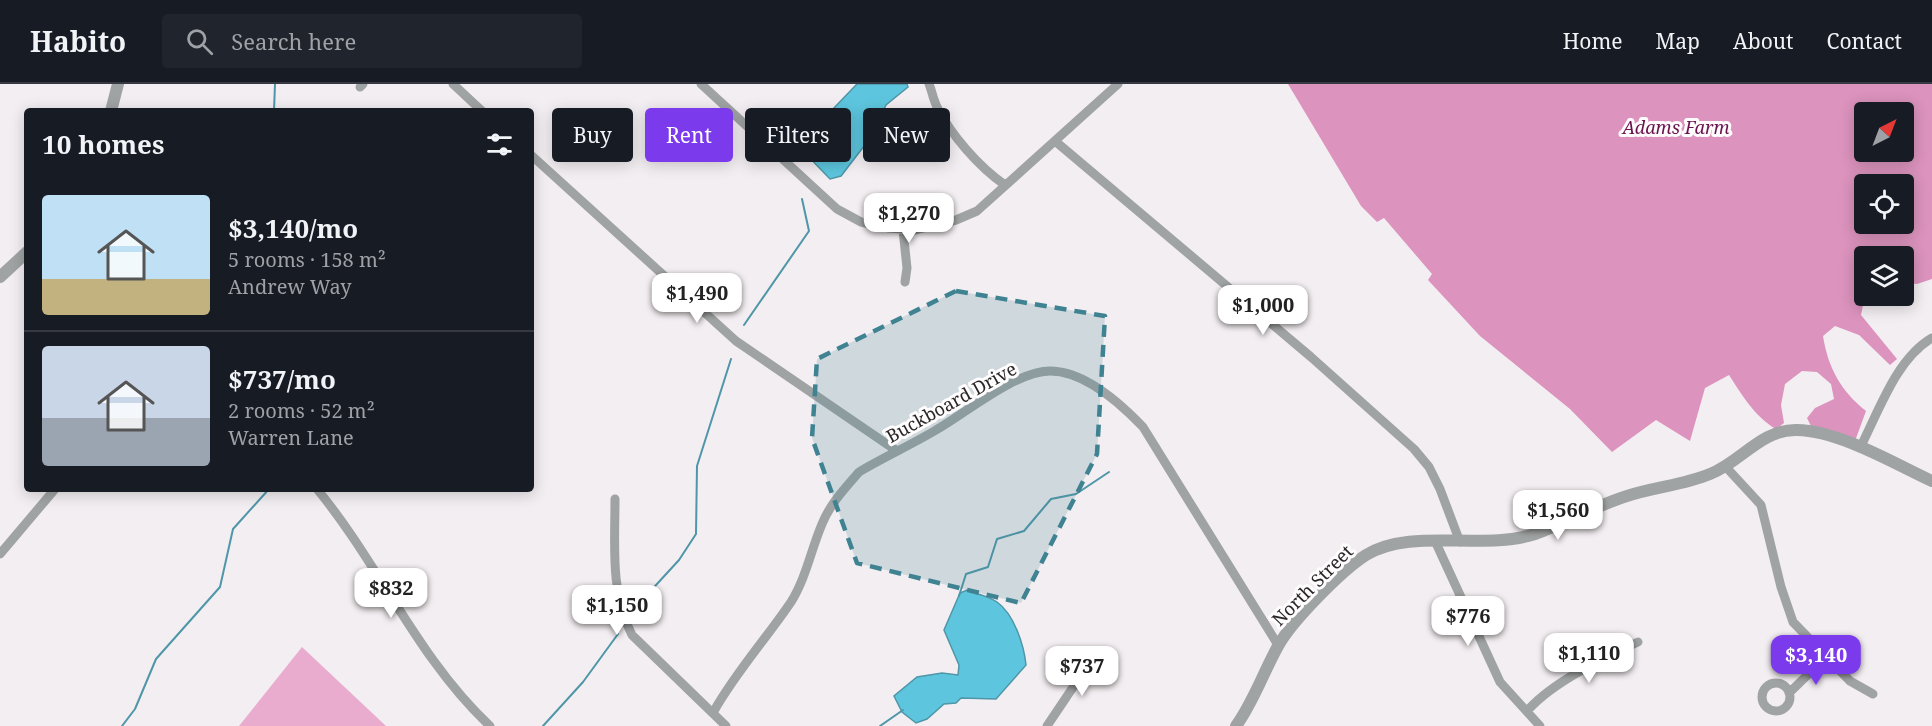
<!DOCTYPE html>
<meta charset="utf-8">
<style>
body{margin:0;font-family:"Noto Serif",serif;background:#20242c;color:#f1f3f6;height:100vh;display:flex;flex-direction:column;font-size:22px;white-space:nowrap}
*{box-sizing:border-box;margin:0}
p{font-size:20px;color:#9ea1a6}
.icon{flex:none;width:33px;height:33px;fill:none;stroke:currentColor;stroke-width:2;stroke-linecap:round;stroke-linejoin:round}
.map{position:relative;flex:1;overflow:hidden}
.side{position:absolute;left:24px;top:24px;width:510px;height:384px;display:flex;flex-direction:column;background:#171b24;border-radius:6px;box-shadow:0 3px 15px #0003}
.side>*{flex:none}
.top-card{position:absolute;left:552px;top:24px;width:570px;height:54px;display:flex;gap:12px}
.needle{width:39px;rotate:42deg}
.fabs{position:absolute;left:1854px;top:18px;display:grid;gap:12px}
.fabs a{display:grid;place-items:center;width:60px;height:60px;border-radius:6px;background:#171b24;box-shadow:0 3px 15px #0003;font-size:30px}
.price{position:absolute;translate:-50% -51px;padding:0 14px;border-radius:12px;background:#fff;color:#222;font-size:20px;line-height:39px;filter:drop-shadow(0 2px 3px #0008)}
.price::after{content:'';position:absolute;left:50%;top:36px;width:18px;height:14px;margin-left:-9px;background:inherit;clip-path:polygon(0 0,100% 0,50% 100%)}
.price.on{background:#7c3aed;color:#fff}
ul{padding:0;list-style:none}
li{display:flex;align-items:center;gap:18px;height:150px;padding:0 18px}
li+li{border-top:2px solid #363941}
li span{display:grid;place-items:center;flex:none;width:168px;height:120px;border-radius:6px;color:#555}
li>.icon{margin-inline-start:auto}
span .icon{width:72px;height:72px;fill:#fffc;stroke-width:1}
li b{font-size:26px}
h2{display:flex;justify-content:space-between;align-items:center;height:72px;padding:0 18px;font-size:26px}
.tag{padding:0 21px;border-radius:6px;background:#171b24;box-shadow:0 3px 15px #0003;font-size:21px;line-height:54px}
.tag.on{background:#7c3aed;color:#fff}
header{display:flex;align-items:center;gap:36px;box-sizing:border-box;height:84px;padding:0 30px;background:#171b24;border-bottom:2px solid #363941}
header strong{font-size:28px}
nav{display:flex;gap:33px;margin-inline-start:auto;font-size:21px}
.search{width:420px;height:54px;background:#20242c;display:flex;align-items:center;gap:15px;box-sizing:border-box;padding:0 21px;border-radius:6px;color:#9ea1a6;font-size:22px}
.map>svg:first-child{display:block}
.green{fill:#e9accf}
.forest{fill:#dc93bd;fill-rule:evenodd}
.water{fill:#5dc6de;stroke:#4e96a8;stroke-width:1.5}
.lines{fill:none;stroke-linecap:round;stroke-linejoin:round}
.stream{stroke:#4e96a8;stroke-width:2}
.minor{stroke:#a0a3a3;stroke-width:9}
.tertiary{stroke:#a0a3a3;stroke-width:12}
.marked{fill:#3f8292;fill-opacity:0.2;stroke:#3f8292;stroke-width:4.5;stroke-dasharray:12 8;stroke-linejoin:round}
.labels{text-anchor:middle;dominant-baseline:central;stroke-width:6;stroke-linejoin:round;paint-order:stroke}
.park-label{font-size:18px;font-style:italic;fill:#68134d;stroke:#fffcfd}
.street-label{font-size:18px;fill:#2a2729;stroke:#fffcfd}
</style>
<header>
<strong>Habito</strong>
<div class="search"><svg class="icon" aria-label="search" viewBox="0 0 24 24"><circle cx="10" cy="10" r="6"/><path d="M15 15l6 6"/></svg>Search here</div>
<nav><a>Home</a><a>Map</a><a>About</a><a>Contact</a></nav>
</header>
<div class="map">
<svg width="1932" height="642" viewBox="0 0 1932 642">
<rect width="100%" height="100%" fill="#f3eef1"/>
<path class="green" d="M302,563L386,642H239Z"/>
<path class="forest" d="M1288,0H1932V195L1917,200L1904,199V172H1864L1865,212L1861,231L1897,275L1890,281L1859,251L1835,242L1823,252C1828,284 1841,307 1866,327L1855,357L1812,344L1807,334L1815,324L1834,315L1831,300L1817,288L1802,287L1785,300L1781,321L1784,339L1776,345C1755,333 1742,311 1729,291L1705,304L1690,357L1656,336L1612,368L1570,325L1480,252L1428,196L1432,190L1384,134L1377,138L1361,122ZM1864,28H1904V68H1864ZM1864,100H1904V140H1864Z"/>
<path class="water" d="M857,0H907L908,3L886,21L871,53L841,92L830,95L803,67L805,54Z
M967,506C976,510 989,512 997,518C1014,530 1024,561 1026,581L996,615L961,614L956,619L944,620L927,635L916,639L902,628L894,612L917,593L942,589L958,591L959,581L944,546L960,509Z"/>
<g class="lines">
<path class="stream" d="M274,27L275,0
M744,241L809,147L802,115
M959,512L966,490L988,483L997,455L1024,447L1051,415L1076,410L1109,388
M634,525L679,476L696,450L697,382L731,275
M122,642L135,625L156,575L220,503L233,445L269,405
M543,642L583,598L618,550
M880,642L903,626"/>
<path class="minor" d="M453,0L482,27
M701,0L837,125L861,138L889,144L914,146L956,136L977,127L1118,0
M929,0C932,7 933,15 937,23C951,51 979,83 1005,101
M360,3L363,0
M1055,57L1311,273L1414,365L1429,383L1440,405L1460,458
M531,71L736,257L897,367
M903,146L907,184L905,198
M1860,364C1879,327 1896,275 1932,254
M1725,382L1761,421L1781,503L1793,538L1850,597L1873,610
M317,405C379,480 418,575 490,642
M615,415C615,462 610,508 632,551L726,642
M1436,459L1500,598L1540,642
M0,470L55,405
M1762 613a14 14 0 1 1 28 0a14 14 0 1 1-28 0Z
M1789,609L1825,574
M1528,626C1553,598 1603,574 1638,558
M714,627C736,588 766,555 791,518C806,494 811,466 822,440C830,420 845,404 859,388C884,373 911,361 936,346C966,329 1016,287 1050,287C1084,287 1121,320 1143,343L1278,561
M1047,642L1094,572"/>
<path class="tertiary" d="M111,27L118,0
M0,193L27,168
M1236,642C1254,617 1263,589 1278,562C1292,537 1341,487 1366,471C1411,443 1484,467 1535,450C1566,439 1595,422 1627,412C1654,403 1684,401 1710,390C1741,378 1761,345 1797,346C1840,347 1893,379 1932,397"/>
</g>
<path class="marked" d="M956,207L1105,232L1097,370L1021,519L857,479L812,354L817,275Z"/>
<g class="labels">
<g class="park-label">
<text x="1676" y="43">Adams Farm</text>
</g>
<g class="street-label">
<text transform="translate(951 318) rotate(-29)">Buckboard Drive</text>
<text transform="translate(1312 501) rotate(-45)">North Street</text>
</g>
</g>
</svg>
<div class="fabs">
<a><svg class="needle" viewBox="-14 -14 28 28"><path d="M0-13l5 13h-10z" fill="#e53935"/><path d="M0 13l5-13h-10z" fill="#9ea1a6"/></svg></a>
<a><svg class="icon" aria-label="locate" viewBox="0 0 24 24"><circle cx="12" cy="12" r="6"/><path d="M12 2v4M12 18v4M2 12h4M18 12h4"/></svg></a>
<a><svg class="icon" aria-label="layers" viewBox="0 0 24 24"><path d="M12 4l9 5-9 5-9-5zM3 14l9 5 9-5"/></svg></a>
</div>
<b class="price" style="left:909px;top:160px">$1,270</b>
<b class="price" style="left:697px;top:240px">$1,490</b>
<b class="price" style="left:1263px;top:252px">$1,000</b>
<b class="price" style="left:1558px;top:457px">$1,560</b>
<b class="price" style="left:391px;top:535px">$832</b>
<b class="price" style="left:617px;top:552px">$1,150</b>
<b class="price" style="left:1468px;top:563px">$776</b>
<b class="price" style="left:1589px;top:600px">$1,110</b>
<b class="price on" style="left:1816px;top:602px">$3,140</b>
<b class="price" style="left:1082px;top:613px">$737</b>
<div class="top-card">
<a class="tag">Buy</a>
<a class="tag on">Rent</a>
<a class="tag">Filters</a>
<a class="tag">New</a>
</div>
<section class="side">
<h2>10 homes<svg class="icon" aria-label="filters" viewBox="0 0 24 24"><path d="M4 7h16M4 17h16"/><circle cx="9" cy="7" r="2"/><circle cx="15" cy="17" r="2"/></svg></h2>
<ul>
<li><span style="background:linear-gradient(#bfe0f5 70%,#c2b280 0)"><svg class="icon" aria-label="home" viewBox="0 0 24 24"><path d="M3 11l9-7 9 7M6 9v11h12V9"/></svg></span><div><b>$3,140/mo</b><p>5 rooms · 158 m²</p><p>Andrew Way</p></div></li>
<li><span style="background:linear-gradient(#c9d6e8 60%,#9aa5b1 0)"><svg class="icon" aria-label="home" viewBox="0 0 24 24"><path d="M3 11l9-7 9 7M6 9v11h12V9"/></svg></span><div><b>$737/mo</b><p>2 rooms · 52 m²</p><p>Warren Lane</p></div></li>
</ul>
</section>
</div>
